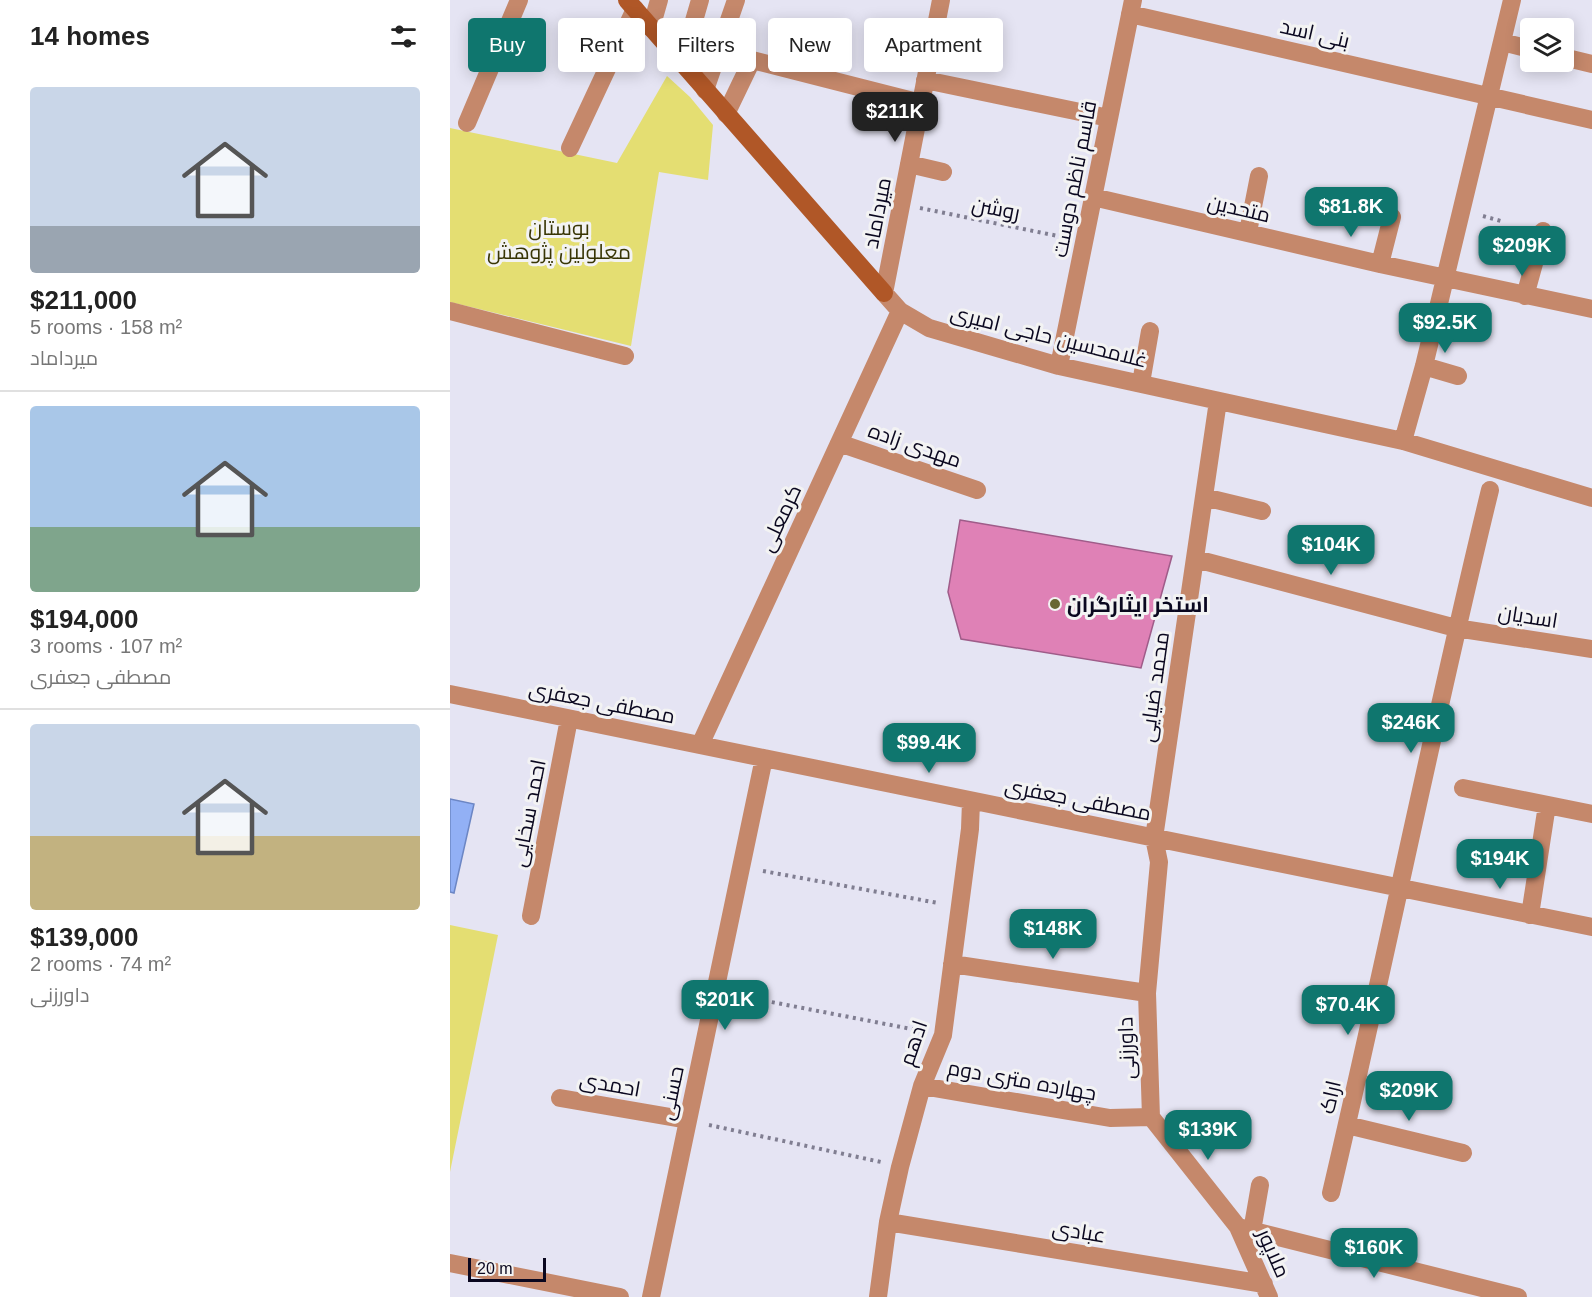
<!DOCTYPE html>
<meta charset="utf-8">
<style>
body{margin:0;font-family:Arial,Cairo,sans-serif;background:#f6f6f6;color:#222;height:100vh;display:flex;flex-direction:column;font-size:22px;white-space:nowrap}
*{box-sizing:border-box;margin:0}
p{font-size:20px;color:#767676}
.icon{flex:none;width:33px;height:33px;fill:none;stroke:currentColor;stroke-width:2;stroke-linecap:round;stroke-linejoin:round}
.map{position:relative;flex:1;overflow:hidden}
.sheet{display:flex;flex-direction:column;background:#fff;width:450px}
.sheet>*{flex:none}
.top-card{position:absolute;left:18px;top:18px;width:570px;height:54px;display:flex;gap:12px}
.tools{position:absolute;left:1070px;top:18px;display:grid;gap:12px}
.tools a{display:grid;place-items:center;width:54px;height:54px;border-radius:6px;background:#fff;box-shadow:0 3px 15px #0003;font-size:30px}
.scale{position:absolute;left:18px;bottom:15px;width:78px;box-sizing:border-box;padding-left:6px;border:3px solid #0a071f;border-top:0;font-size:16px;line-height:21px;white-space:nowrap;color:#0a071f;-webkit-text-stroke:4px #f3f3f3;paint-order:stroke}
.price{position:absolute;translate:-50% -51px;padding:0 14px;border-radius:12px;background:#0f766e;color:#fff;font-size:20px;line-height:39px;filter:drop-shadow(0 2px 3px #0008)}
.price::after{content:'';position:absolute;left:50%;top:36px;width:18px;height:14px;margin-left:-9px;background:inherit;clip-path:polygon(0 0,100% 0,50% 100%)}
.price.on{background:#222;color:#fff}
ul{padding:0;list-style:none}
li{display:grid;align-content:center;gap:12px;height:318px;padding:0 30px}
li+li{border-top:2px solid #e0e0e0}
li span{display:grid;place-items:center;height:186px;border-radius:6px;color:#555}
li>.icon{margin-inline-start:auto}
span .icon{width:108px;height:108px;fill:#fffc;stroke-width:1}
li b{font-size:26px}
h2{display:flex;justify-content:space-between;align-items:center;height:72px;padding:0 30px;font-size:26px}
.chip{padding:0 21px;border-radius:6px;background:#fff;box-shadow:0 3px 15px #0003;font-size:21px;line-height:54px}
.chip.on{background:#0f766e;color:#fff}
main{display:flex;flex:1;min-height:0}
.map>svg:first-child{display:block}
.green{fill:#e4de72}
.water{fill:#df81b6;stroke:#9f5c89;stroke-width:1.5}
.building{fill:#92b0f5;stroke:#6c86c4;stroke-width:1.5}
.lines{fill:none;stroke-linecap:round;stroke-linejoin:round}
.path{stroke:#807e91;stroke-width:4;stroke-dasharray:3 4.5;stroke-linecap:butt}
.street{stroke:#c5886b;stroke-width:18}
.secondary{stroke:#b05727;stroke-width:18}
.poi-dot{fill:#686632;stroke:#f3f3f3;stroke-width:2}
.labels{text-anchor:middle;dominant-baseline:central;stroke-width:6;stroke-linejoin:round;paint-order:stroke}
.street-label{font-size:21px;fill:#0a071f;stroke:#f3f3f3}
.park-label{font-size:21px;fill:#383504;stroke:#f3f3f3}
.poi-label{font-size:21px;font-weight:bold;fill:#0a071f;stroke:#f3f3f3;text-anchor:start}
</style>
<main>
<section class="sheet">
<h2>14 homes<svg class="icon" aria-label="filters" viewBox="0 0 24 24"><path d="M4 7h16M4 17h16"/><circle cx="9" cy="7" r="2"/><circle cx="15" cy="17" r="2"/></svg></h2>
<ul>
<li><span style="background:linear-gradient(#c9d6e8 75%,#9aa5b1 0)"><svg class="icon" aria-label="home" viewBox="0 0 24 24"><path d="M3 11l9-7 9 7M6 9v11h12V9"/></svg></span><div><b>$211,000</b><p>5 rooms · 158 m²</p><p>میرداماد</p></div></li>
<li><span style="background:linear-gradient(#a9c7e8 65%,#7fa58c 0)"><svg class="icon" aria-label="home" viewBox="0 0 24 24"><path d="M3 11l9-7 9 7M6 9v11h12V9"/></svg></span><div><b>$194,000</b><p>3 rooms · 107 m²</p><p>مصطفی جعفری</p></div></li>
<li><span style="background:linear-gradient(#c9d6e8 60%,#c2b280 0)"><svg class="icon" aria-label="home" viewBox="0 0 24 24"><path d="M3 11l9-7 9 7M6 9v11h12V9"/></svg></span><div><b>$139,000</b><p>2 rooms · 74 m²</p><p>داورزنی</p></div></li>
</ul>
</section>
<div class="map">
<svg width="1142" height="1297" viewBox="0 0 1142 1297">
<rect width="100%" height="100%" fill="#e5e4f3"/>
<path class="green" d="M217,76L240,97L263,125L258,180L209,172L181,346L0,302V128L167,163Z
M0,925L48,935L0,1172Z"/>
<path class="water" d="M510,520L722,556L691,668L511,639L498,592Z"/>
<path class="building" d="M0,799L24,804L4,893L0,892Z"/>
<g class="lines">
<path class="path" d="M470,208L613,237
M1033,216L1051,221
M313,871L488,903
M285,995L472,1031
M259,1125L431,1162"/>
<path class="street" d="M491,0L434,293L450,311L479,328L609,366L953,441L1142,498
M680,14L1142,120
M201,28L209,0
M1052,42L1080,49
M1113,57L1142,64
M232,62L250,0
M475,80L659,118
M255,90L286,0
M276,114L302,60L471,103
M17,123L69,0
M120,148L185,9
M459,164L493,172
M643,197L930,264L1142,309
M798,232L809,176
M930,264L942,217
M1075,296L1093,231
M0,311L175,356
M609,366L683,0
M974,366L1008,376
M691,383L700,331
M768,401L704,838L709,862L697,993L701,1117L788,1227L819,1297
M953,441L974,366L1062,0
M389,443L527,490
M754,497L812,511
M746,559L1006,628L1142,649
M0,694L1142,927
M250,745L450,311
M1013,788L1142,814
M1080,915L1097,805
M81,916L119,719
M502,964L697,993
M472,1086L660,1118L701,1117
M110,1098L238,1120
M897,1125L1013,1153
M881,1193C936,959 983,723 1040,490
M438,1222L814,1284
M788,1227L1068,1297
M802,1231L810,1185
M0,1263L170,1297
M201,1297L314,758
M428,1297L438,1222L450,1167L472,1086L493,1035L520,829L521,801"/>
<path class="secondary" d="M177,0L434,293"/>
</g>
<circle class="poi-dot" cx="605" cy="604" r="6"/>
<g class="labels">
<g class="street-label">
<text transform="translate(865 33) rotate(13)">بنی اسد</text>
<text transform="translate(624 179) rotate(-79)">قاسم ناظم دوست</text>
<text transform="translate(546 208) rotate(11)">روشن</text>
<text transform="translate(789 208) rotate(13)">متحدین</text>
<text transform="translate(427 213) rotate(-79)">میرداماد</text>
<text transform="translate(599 336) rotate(14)">غلامحسین حاجی امیری</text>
<text transform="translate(465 445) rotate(19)">مهدی زاده</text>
<text transform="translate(330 518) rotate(-65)">کرمعلی</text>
<text transform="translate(1078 616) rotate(9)">اسدیان</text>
<text transform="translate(704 687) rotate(-82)">محمد ضیایی</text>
<text transform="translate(152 702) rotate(11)">مصطفی جعفری</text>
<text transform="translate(628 799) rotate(11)">مصطفی جعفری</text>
<text transform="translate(78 813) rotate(-79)">احمد سخایی</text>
<text transform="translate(463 1043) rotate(-71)">ادهم</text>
<text transform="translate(676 1048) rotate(-92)">داورزنی</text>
<text transform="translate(572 1080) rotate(10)">چهارده متری دوم</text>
<text transform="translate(160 1084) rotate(10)">احمدی</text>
<text transform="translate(221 1093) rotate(-78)">حسنی</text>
<text transform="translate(880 1097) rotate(-77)">اراک</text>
<text transform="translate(629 1231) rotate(9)">عبادی</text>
<text transform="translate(824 1253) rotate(66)">ملاپور</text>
</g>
<g class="park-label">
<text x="109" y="227">بوستان<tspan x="109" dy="24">معلولین پژوهش</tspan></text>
</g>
<g class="poi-label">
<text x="617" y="604">استخر ایثارگران</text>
</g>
</g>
</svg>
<div class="tools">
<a><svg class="icon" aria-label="layers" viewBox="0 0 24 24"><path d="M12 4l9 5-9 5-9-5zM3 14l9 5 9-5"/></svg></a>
</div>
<div class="scale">20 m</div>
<b class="price on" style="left:445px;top:143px">$211K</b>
<b class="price" style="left:901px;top:238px">$81.8K</b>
<b class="price" style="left:1072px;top:277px">$209K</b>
<b class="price" style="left:995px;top:354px">$92.5K</b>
<b class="price" style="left:881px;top:576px">$104K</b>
<b class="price" style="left:961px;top:754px">$246K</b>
<b class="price" style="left:479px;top:774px">$99.4K</b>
<b class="price" style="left:1050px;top:890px">$194K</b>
<b class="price" style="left:603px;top:960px">$148K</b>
<b class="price" style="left:275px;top:1031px">$201K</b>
<b class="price" style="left:898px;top:1036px">$70.4K</b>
<b class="price" style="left:959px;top:1122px">$209K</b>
<b class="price" style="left:758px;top:1161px">$139K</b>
<b class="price" style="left:924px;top:1279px">$160K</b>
<div class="top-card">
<a class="chip on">Buy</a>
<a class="chip">Rent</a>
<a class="chip">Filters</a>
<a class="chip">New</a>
<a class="chip">Apartment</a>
</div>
</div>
</main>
